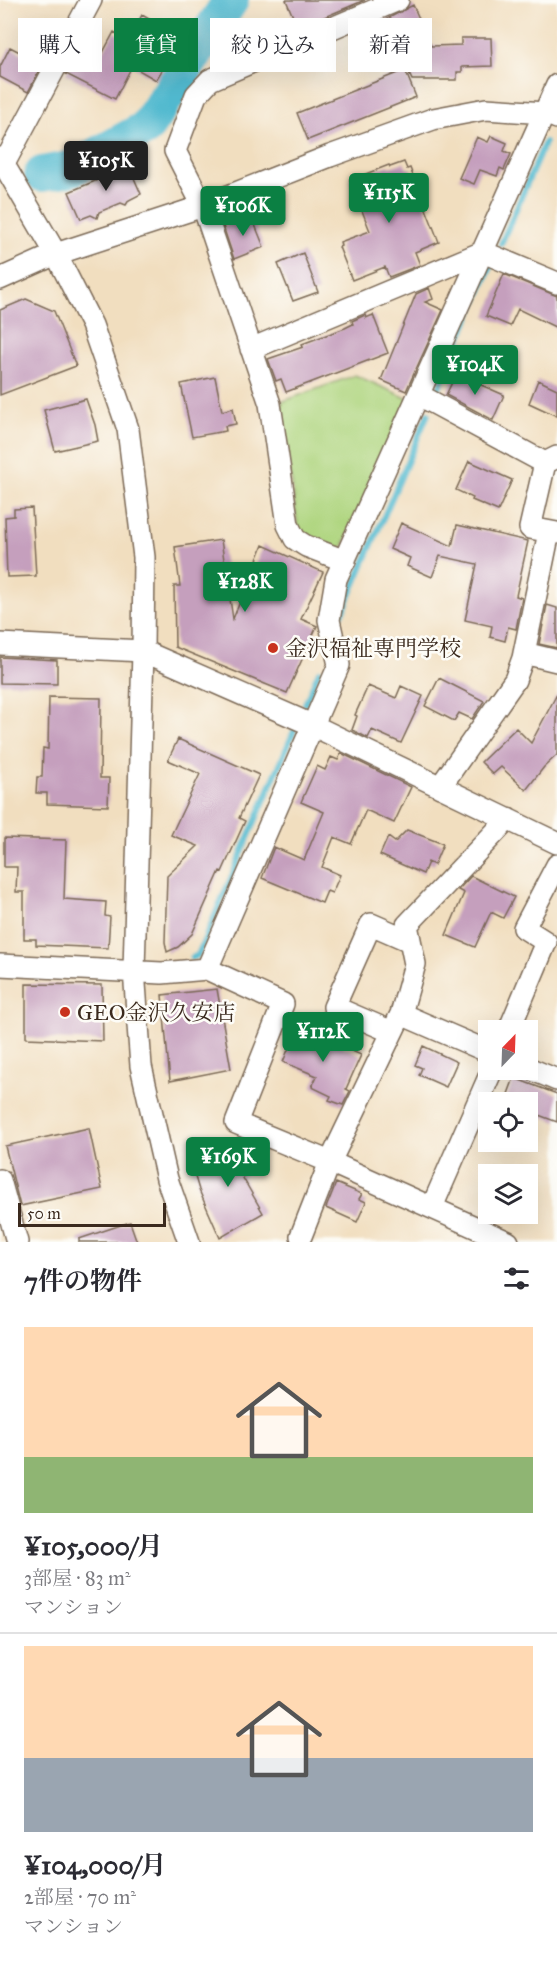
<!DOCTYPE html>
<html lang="ja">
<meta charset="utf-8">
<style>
body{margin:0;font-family:"IM FELL Great Primer","Noto Serif JP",serif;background:#f2f2f3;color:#2b2b33;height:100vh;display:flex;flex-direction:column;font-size:22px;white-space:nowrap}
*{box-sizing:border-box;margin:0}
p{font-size:20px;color:#7c7c81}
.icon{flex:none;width:33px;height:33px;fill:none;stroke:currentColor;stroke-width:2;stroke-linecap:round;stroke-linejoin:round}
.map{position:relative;height:1242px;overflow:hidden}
.sheet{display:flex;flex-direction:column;background:#fff;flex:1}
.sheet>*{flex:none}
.hud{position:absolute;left:18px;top:18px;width:522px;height:54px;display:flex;gap:12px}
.needle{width:39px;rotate:23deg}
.fabs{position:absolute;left:478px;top:1020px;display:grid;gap:12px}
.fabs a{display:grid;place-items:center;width:60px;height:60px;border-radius:0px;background:#fff;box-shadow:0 6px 24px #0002;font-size:30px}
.scale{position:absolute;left:18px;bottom:15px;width:148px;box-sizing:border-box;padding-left:6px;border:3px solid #3b2a1e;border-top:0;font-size:16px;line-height:21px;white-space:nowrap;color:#3b2a1e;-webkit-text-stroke:4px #fdfcf7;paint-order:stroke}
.price{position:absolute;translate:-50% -51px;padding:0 14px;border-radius:6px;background:#0b8043;color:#fff;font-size:20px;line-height:39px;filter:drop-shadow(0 2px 3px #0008)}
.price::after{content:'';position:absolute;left:50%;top:36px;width:18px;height:14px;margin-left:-9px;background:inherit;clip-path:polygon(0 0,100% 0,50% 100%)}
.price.current{background:#222;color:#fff}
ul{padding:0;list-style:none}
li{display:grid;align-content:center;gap:12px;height:318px;padding:0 24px}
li+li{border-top:2px solid #e1e1e2}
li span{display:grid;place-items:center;height:186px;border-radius:0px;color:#555}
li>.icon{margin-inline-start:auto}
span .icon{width:108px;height:108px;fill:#fffc;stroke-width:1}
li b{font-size:26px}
h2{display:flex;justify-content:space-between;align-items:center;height:72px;padding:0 24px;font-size:26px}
.chip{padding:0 21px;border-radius:0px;background:#fff;box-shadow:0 6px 24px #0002;font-size:21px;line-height:54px}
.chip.current{background:#0b8043;color:#fff}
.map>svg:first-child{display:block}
.green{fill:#afd57f;stroke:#75804e;stroke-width:1.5}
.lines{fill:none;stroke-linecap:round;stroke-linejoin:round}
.stream{stroke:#51b9cf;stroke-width:6}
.river{stroke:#51b9cf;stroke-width:36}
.building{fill:#c59fbd}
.minor-casing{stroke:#7b6956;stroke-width:24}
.minor{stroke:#fff;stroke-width:21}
.poi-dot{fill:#c8321e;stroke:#fdfcf7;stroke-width:2}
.labels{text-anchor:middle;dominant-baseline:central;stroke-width:5;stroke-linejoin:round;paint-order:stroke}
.poi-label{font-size:22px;fill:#3b2a1e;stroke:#fdfcf7;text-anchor:start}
</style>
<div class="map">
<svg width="557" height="1242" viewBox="0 0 557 1242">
<rect width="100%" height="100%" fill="#fdfcf7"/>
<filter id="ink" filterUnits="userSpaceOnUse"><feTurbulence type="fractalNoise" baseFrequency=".0167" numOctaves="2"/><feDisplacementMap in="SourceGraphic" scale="12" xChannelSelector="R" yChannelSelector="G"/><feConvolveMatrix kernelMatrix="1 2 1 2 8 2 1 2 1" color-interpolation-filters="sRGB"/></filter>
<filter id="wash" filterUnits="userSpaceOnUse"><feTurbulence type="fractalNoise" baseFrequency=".008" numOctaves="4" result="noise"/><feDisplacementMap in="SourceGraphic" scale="24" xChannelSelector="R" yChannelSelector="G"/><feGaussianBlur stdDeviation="1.35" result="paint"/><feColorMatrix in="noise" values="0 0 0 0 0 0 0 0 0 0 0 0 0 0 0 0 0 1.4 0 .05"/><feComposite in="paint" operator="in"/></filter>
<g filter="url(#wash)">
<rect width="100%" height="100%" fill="#f1debf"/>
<path class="green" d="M355,375L409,399L340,553L314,544L298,529L281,402Z"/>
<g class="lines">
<path class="stream" d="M501,244L545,142
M435,397L492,264
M342,614L428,414
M305,704L319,671
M192,958L198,955L294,731"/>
<path class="river" d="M42,174L74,168L146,128L231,0"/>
</g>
<g id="blocks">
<path class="building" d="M286,0H365L303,26L299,17L294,19Z
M413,5L431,46L461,45V38H491L492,66L462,67V72H457V80H412L385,20Z
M142,15L182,38L156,80L132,66L115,99L66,74L80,47L100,58L114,32L128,40Z
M10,47L43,64L28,92L0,77V67Z
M405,70L416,97L308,140L297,113Z
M491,136L507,143L504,151L511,154L504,170L500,168L497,176L480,170L474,184L459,178L477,137L488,142Z
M127,162L141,194L129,200L126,205L121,203L99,212L97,218L91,215L81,219L69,192L114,173L112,169Z
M404,162L407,169L410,168L439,242L415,252L420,265L389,277L385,267L352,280L339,247L341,246L340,242L370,231L350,180L389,165L390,167Z
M251,215L264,247L234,259L223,226Z
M303,253L318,292L293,301L278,264Z
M504,274L557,296V328L518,309L510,326L486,316Z
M429,288L433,299L425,302L443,310L406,391L381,380L416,294Z
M26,299L54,311L76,366L0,395V310Z
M365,315L366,318L373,315L388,353L286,392L281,379L276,381L268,359L303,347L302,344L345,328L353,324L352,321Z
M456,374L504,395L493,420L446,395Z
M215,377L222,411L233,408L236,424L225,426L226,431L192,437L181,384Z
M538,380L557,389V416L529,403Z
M86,399L95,425L98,441L55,451L44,410Z
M469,461L512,480L498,511L472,500L473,498L456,490Z
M32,508L36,576L7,577L5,517L14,516V509Z
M401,523L452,546L457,525L528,541L516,596L522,598L516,629L508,627L505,641L490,637L492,626L465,620L477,564L440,556L432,577L407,566L410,558L390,549Z
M221,540L233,619L263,545L323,572L301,619L317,626L287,693L175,647L174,586H180L175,547Z
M547,605L557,608V648L539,644Z
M0,657L57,660V684L0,683Z
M439,678L484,701L472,719L459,713L454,721L425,706Z
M368,686L396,698L401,686L423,696L401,743L372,730L368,738L352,730L357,716L355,715Z
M557,694V755L544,767L526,790L501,767L493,774L481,762L516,728L531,743Z
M49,697L101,698L100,778H109L108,806L47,804V793H36L37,777H42L43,748L48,749Z
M178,739L259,775L239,818L245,821L222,872L220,871L192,934L178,947L167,952L165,942L167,876L198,846L171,835L200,774L168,760Z
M341,753L411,787L394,823L366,810L351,844L334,837L322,867L340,875L332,893L327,891L322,903L262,878L274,847L304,860L324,812L301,802L317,766L325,770L331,757L338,760Z
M407,830L443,844L434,865L428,862L423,874L380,855L388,837L395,842Z
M4,838L66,840L64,899L106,902L105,916L110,917L108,948L36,945V939H24V892H16L17,867H4Z
M471,876L514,897L503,918L491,912L475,947L446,935L464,893L458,890Z
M26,984L102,985L103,1041L26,1038Z
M217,989L231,1069L170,1081L162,995Z
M300,1027L361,1055L346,1089L350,1091L343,1105L329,1100L331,1096L312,1087L317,1076L283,1062L297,1028Z
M423,1046L457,1062L446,1087L419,1075L422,1068L415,1065Z
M514,1078L557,1094V1122L528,1111V1102H505Z
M89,1128L102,1189L20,1206L5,1146Z
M240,1138L257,1146L243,1178L263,1213L220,1238L199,1190L192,1167L197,1165L196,1162L235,1149Z
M336,1183L362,1194L359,1199L366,1202L357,1222L326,1208Z
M130,1222L137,1242H79V1239Z"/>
</g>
</g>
<g filter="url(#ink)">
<use href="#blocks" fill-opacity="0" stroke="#7b6956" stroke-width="1.5"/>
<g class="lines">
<defs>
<path id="minor" d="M0,158L56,254L92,325L128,429L144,557L143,651L134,970L141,1066L167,1179L189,1242
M4,164L91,0
M0,279L56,254L203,206L330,156L433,119L486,109L545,113L557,118
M251,349L483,252L557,283
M419,395L545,463L557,457
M545,463L530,528L557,533
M345,561L306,546L295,539L288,525L270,404L203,206L175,151L196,95L210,80L398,0
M0,644L143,651L312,725L557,843
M524,653L557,661
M440,787L515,680L523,658L549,532
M0,965L162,973L207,969L283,1004L236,1123L330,1162L508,1242
M207,969L339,665L329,620L336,579L557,85
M401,1014L415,964L407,925L508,819
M509,1030L546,942L524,928L557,865
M392,1032L334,1007L371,924L410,941
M528,1068L557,1080
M0,1180L17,1242
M432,1207L492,1070
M301,1236L330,1162L401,1014L489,1052"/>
</defs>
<use href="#minor" class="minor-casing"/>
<use href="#minor" class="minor"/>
</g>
</g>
<g class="poi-dot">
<circle cx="273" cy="648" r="6"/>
<circle cx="65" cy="1012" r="6"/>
</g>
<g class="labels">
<g class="poi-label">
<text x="285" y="648">金沢福祉専門学校</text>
<text x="77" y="1012">GEO金沢久安店</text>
</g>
</g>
</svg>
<div class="fabs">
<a><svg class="needle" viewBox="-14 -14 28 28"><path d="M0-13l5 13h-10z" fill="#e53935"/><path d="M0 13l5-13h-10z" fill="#7c7c81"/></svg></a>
<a><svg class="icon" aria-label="locate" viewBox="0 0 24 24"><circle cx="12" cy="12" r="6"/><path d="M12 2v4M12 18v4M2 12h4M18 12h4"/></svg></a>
<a><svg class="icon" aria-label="layers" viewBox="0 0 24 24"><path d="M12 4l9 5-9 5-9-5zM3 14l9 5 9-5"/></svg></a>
</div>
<div class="scale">50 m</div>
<b class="price current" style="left:106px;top:192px">¥105K</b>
<b class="price" style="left:389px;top:224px">¥115K</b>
<b class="price" style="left:243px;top:237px">¥106K</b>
<b class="price" style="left:475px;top:396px">¥104K</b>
<b class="price" style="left:245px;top:613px">¥128K</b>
<b class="price" style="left:323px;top:1063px">¥112K</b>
<b class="price" style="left:228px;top:1188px">¥169K</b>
<div class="hud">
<a class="chip">購入</a>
<a class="chip current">賃貸</a>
<a class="chip">絞り込み</a>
<a class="chip">新着</a>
</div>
</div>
<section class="sheet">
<h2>7件の物件<svg class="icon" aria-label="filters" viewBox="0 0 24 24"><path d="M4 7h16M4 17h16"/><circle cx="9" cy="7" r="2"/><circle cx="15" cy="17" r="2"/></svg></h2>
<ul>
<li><span style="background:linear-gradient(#ffd9b3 70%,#8fb573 0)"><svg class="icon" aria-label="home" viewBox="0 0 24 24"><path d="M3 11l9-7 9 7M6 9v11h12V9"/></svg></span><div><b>¥105,000/月</b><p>3部屋 · 83 m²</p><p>マンション</p></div></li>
<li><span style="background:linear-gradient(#ffd9b3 60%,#9aa5b1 0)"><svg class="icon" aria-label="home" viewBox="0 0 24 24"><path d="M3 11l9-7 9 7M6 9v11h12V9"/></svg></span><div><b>¥104,000/月</b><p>2部屋 · 70 m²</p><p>マンション</p></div></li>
</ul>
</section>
